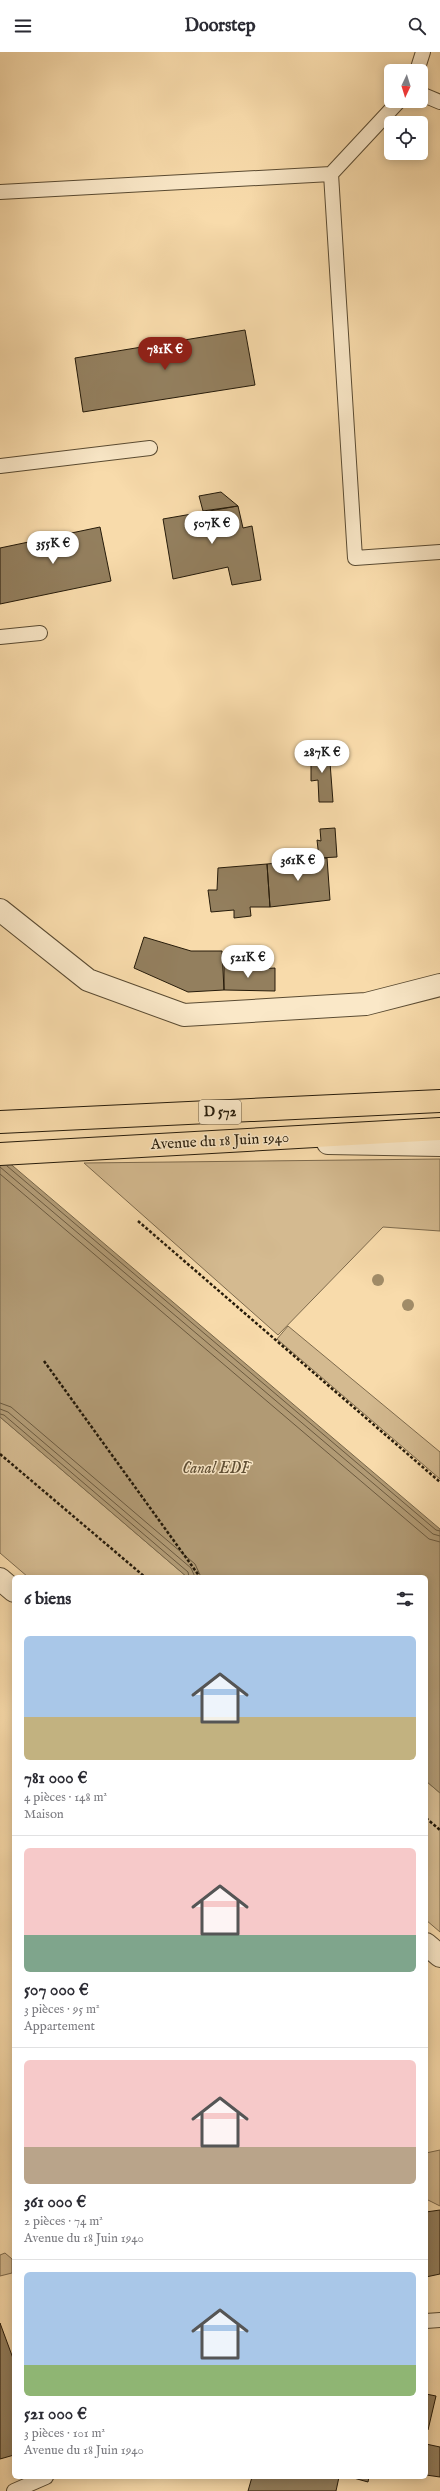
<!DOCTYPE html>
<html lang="fr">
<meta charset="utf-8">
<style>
body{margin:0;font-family:"IM FELL English",serif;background:#f7f7f7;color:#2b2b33;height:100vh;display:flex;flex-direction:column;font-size:15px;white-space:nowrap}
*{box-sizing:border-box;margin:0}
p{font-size:13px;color:#7c7c81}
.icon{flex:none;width:22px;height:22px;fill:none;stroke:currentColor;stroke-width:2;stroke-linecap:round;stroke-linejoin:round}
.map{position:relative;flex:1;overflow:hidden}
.sheet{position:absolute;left:12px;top:1523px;width:416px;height:904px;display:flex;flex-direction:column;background:#fff;border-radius:6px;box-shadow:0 2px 10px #0003}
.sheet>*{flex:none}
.needle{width:26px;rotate:184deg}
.controls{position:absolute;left:384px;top:12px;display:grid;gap:8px}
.controls a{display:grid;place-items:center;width:44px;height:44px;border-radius:6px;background:#fff;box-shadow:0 2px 10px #0003;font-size:20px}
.price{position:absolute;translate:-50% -34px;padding:0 9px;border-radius:14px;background:#fff;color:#222;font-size:13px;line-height:26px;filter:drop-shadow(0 1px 2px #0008)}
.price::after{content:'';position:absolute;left:50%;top:24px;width:12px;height:9px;margin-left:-6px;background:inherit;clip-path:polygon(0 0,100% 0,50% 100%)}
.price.current{background:#8f2418;color:#fff}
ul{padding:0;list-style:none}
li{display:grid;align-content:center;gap:8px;height:212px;padding:0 12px}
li+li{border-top:1px solid #e1e1e2}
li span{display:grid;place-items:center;height:124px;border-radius:6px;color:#555}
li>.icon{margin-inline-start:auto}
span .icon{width:72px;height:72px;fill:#fffc;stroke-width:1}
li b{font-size:17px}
h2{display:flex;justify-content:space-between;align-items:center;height:48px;padding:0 12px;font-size:17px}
header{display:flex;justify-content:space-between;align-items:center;height:52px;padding:0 12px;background:#fff;font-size:18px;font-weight:700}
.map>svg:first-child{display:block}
.green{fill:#d4ba90;stroke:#7d6a4d}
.water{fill:#b19a74;stroke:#79674a}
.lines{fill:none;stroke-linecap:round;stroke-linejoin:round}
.shore{stroke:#6c5a3f;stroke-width:1}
.building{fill:#937f5e;stroke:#261b0a}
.service-casing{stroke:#5a4b32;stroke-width:16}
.minor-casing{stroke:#5a4b32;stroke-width:24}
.primary-casing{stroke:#261b0a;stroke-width:24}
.path{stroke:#261b0a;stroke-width:2.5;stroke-dasharray:3 2;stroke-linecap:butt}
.service{stroke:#fae8c8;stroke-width:14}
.minor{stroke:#fae8c8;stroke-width:22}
.primary{stroke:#f8dbab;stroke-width:22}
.tree{fill:#a18c68}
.labels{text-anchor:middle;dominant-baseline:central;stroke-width:3;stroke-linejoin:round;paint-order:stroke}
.shield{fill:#fae8c8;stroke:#665843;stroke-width:1}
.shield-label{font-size:14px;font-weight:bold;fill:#261b0a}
.street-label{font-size:15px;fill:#261b0a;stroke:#fae8c8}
.water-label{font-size:16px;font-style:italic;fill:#5e4e34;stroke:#fae8c8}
</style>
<header><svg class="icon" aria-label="menu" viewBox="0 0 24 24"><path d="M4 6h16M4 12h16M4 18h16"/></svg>Doorstep<svg class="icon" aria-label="search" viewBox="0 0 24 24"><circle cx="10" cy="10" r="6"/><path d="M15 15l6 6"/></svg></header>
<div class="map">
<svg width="440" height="2439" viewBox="0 0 440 2439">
<rect width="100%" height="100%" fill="#f8dbab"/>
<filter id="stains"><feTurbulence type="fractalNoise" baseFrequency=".005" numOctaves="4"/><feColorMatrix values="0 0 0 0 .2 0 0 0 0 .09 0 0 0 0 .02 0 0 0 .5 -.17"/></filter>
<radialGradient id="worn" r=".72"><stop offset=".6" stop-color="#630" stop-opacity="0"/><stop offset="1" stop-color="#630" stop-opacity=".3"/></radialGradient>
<path class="green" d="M440,1107V1179L383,1175L278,1283L84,1111Z
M288,1274L440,1400V1427L277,1287Z
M0,1365L187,1525H28L0,1501Z
M426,1729L440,1741V1880L426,1868Z
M440,2098V2154L426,2147V2101Z
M5,2201L12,2207V2221L0,2224V2203Z"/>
<path class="water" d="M0,1103L440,1477V1741L426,1729V1525H187L0,1365Z"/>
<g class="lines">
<path class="shore" d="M7,1114L436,1478L440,1479
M0,1115L433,1482L440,1484
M0,1122L429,1487L440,1490
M0,1351L11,1355L195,1512L201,1525
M0,1357L8,1360L191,1516L195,1525
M0,1362L4,1363L188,1520L189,1525"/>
</g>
<path class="building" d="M245,278L255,333L83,360L75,306Z
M221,440L238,454L203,459L199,444Z
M238,454L243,476L252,474L261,528L232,533L228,515L173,527L163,467Z
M100,475L111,529L0,552V496Z
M311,697H329L333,750H319L318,728L311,729Z
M335,776L337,805L319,806L317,788L321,789L320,777Z
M327,806L330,848L270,855L267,812Z
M267,812L270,855H250L251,864L234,866V858L211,860L208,838H217L218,816Z
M144,885L191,899H222L224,938L188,940L134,916Z
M239,910V918L275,916V939L224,938V911Z
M440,2158V2222L426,2225V2160Z
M0,2271L14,2309V2403L0,2407Z
M426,2342L436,2344L428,2378H426Z
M426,2392L440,2395V2425L426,2423Z
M252,2425H339L336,2439H248Z
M350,2425H369L368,2430Z"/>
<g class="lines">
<defs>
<path id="service" d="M417,19L423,0
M421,42L440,50
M399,49L331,122L355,506L440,500
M0,140L331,122
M0,414L150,396
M0,585L40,581
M426,2269L440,2268
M14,2439L46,2425"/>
<path id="minor" d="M0,858L88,928L184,963L366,952L440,933
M328,1091L440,1093
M0,1527L14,1539
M426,1892L440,1904"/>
<path id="primary" d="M0,1070L440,1049
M0,1102L440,1077"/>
</defs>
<use href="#service" class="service-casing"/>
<use href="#minor" class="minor-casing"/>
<use href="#primary" class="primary-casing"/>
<path class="path" d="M138,1169L440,1430
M44,1309L200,1525
M0,1402L145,1525
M426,1766L440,1778"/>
<use href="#service" class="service"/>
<use href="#minor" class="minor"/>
<use href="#primary" class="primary"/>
</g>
<g class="tree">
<circle cx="378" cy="1228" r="6"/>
<circle cx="408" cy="1253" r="6"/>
</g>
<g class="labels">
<rect class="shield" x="199" y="1048" width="42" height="24" rx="3"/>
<g class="shield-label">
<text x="220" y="1060">D 572</text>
</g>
<g class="street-label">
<text transform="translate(220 1089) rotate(-3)">Avenue du 18 Juin 1940</text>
</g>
<g class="water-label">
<text x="216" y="1417">Canal EDF</text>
</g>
</g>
<rect width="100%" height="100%" filter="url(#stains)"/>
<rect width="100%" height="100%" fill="url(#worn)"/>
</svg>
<div class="controls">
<a><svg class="needle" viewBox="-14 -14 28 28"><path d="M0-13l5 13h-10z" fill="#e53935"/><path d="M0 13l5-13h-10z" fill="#7c7c81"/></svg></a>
<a><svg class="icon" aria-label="locate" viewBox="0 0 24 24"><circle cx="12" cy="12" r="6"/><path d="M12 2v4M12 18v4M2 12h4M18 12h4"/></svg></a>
</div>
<b class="price current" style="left:165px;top:319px">781K €</b>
<b class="price" style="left:212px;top:493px">507K €</b>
<b class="price" style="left:53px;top:513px">355K €</b>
<b class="price" style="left:322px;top:722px">287K €</b>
<b class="price" style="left:298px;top:830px">361K €</b>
<b class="price" style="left:248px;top:927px">521K €</b>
<section class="sheet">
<h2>6 biens<svg class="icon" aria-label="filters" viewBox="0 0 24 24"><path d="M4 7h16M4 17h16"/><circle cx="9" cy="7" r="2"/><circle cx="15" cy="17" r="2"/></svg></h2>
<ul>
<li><span style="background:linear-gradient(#a9c7e8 65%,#c2b280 0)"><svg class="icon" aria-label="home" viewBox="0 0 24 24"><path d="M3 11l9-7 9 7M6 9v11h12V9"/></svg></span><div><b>781 000 €</b><p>4 pièces · 148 m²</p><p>Maison</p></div></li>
<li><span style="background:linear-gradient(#f6c9c9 70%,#7fa58c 0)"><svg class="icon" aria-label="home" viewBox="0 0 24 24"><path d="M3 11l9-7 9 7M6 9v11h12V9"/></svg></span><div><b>507 000 €</b><p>3 pièces · 95 m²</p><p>Appartement</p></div></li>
<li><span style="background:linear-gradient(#f6c9c9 70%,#b9a48a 0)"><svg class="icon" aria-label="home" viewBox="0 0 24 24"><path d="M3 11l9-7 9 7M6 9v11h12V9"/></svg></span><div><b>361 000 €</b><p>2 pièces · 74 m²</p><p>Avenue du 18 Juin 1940</p></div></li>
<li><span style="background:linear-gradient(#a9c7e8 75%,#8fb573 0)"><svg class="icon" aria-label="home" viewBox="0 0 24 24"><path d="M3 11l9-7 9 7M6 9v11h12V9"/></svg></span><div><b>521 000 €</b><p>3 pièces · 101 m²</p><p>Avenue du 18 Juin 1940</p></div></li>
</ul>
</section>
</div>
